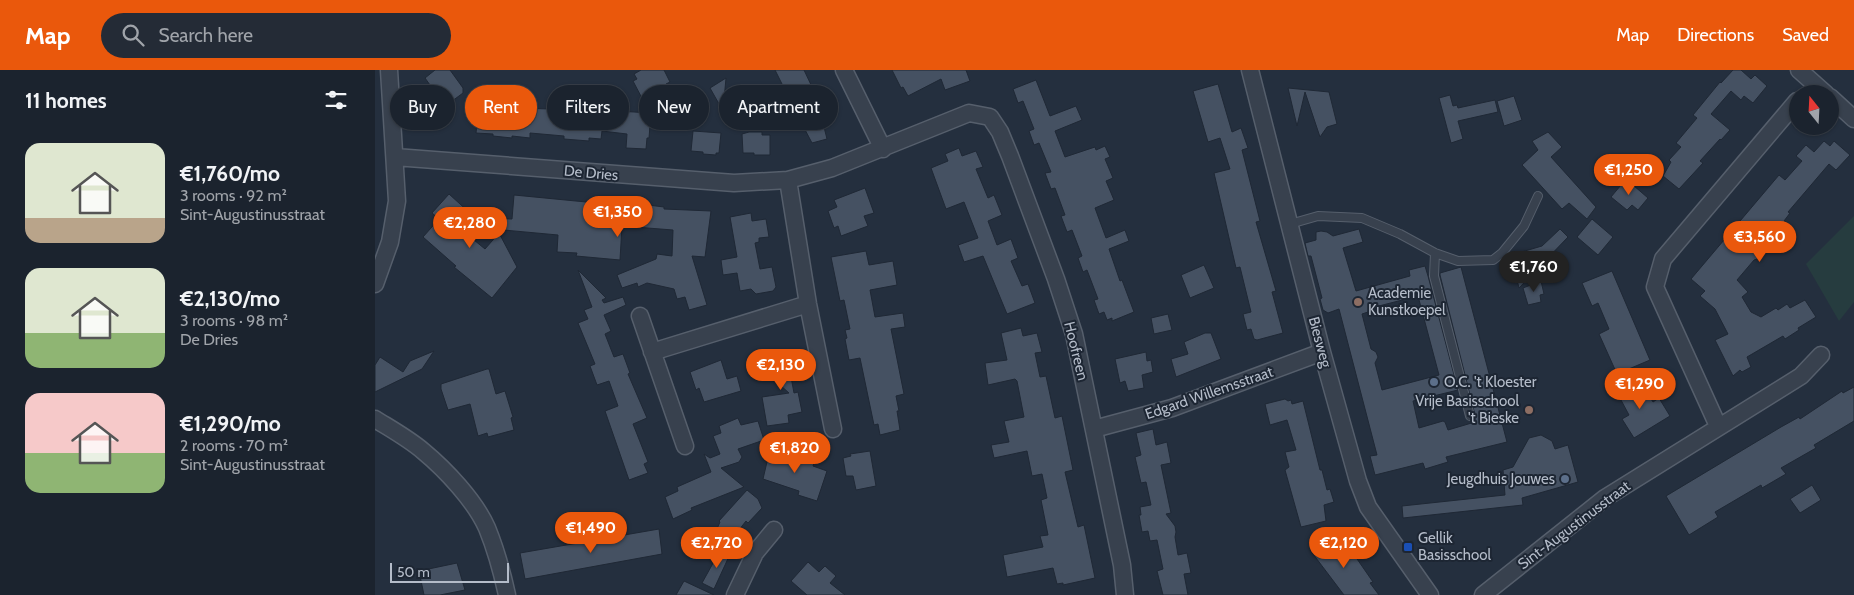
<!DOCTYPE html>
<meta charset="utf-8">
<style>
body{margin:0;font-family:Cabin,sans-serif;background:#242b36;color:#f1f3f6;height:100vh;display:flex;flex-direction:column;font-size:19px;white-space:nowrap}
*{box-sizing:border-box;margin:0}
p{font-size:16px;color:#a0a4aa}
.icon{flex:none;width:28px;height:28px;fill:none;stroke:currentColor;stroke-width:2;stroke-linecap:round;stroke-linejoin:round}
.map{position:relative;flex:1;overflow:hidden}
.sheet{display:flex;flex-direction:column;background:#1b232e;width:375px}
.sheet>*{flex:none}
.hud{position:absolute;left:15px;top:15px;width:475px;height:45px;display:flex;gap:10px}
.needle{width:32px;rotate:342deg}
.fabs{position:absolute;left:1414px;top:15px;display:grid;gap:10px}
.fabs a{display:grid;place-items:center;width:50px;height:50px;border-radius:50%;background:#1b232e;box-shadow:0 1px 4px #0004,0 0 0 1px #39404a;font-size:25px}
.scale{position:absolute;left:15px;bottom:12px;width:119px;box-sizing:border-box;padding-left:5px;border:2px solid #b4bcc9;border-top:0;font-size:14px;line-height:18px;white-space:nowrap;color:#b4bcc9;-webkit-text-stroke:4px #1d2633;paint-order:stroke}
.price{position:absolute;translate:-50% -42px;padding:0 11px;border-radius:18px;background:#ea580c;color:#fff;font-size:16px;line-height:32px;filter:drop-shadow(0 1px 2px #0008)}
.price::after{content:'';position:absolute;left:50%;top:30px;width:15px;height:11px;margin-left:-8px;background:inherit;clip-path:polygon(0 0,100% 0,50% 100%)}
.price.current{background:#222;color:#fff}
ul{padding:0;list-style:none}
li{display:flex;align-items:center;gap:15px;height:125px;padding:0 25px}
li span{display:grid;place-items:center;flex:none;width:140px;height:100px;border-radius:15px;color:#555}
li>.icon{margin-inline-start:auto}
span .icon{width:60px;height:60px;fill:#fffc;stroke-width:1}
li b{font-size:21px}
h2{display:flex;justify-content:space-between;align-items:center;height:60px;padding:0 25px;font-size:21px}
.tag{padding:0 18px;border-radius:22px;background:#1b232e;box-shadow:0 1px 4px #0004,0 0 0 1px #39404a;font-size:18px;line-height:45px}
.tag.current{background:#ea580c;color:#fff}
header{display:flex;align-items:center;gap:30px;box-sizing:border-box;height:70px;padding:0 25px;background:#ea580c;color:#fff}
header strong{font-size:24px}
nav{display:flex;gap:28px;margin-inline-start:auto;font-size:18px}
.search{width:350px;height:45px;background:#242b36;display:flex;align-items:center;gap:12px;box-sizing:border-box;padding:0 18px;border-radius:28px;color:#a0a4aa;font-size:19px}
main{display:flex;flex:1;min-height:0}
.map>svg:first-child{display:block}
.green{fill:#263c3f}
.building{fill:#455162;stroke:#1f2835;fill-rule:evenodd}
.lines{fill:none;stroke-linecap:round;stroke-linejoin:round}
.lane-casing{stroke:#565f6c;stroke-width:10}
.street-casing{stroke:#565f6c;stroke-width:19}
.lane{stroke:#38414e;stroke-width:8}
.street{stroke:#38414e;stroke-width:16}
.education-dot{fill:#8d6e63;stroke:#1d2633;stroke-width:2}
.service-dot{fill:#5c6f8a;stroke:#1d2633;stroke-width:2}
.transit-dot{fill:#1a4fb4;stroke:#1d2633;stroke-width:2}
.labels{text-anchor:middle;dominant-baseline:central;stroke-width:4;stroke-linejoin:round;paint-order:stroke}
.street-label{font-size:15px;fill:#b4bcc9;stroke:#1d2633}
.poi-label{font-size:15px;fill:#b4bcc9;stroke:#1d2633;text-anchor:start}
</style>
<header>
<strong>Map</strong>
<div class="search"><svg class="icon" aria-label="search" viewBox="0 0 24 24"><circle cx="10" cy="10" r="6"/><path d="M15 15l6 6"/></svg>Search here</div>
<nav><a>Map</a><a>Directions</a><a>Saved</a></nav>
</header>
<main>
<section class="sheet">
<h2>11 homes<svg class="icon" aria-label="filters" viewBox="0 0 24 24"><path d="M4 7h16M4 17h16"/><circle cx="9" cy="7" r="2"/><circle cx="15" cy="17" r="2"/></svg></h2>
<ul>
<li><span style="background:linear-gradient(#dfe7d0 75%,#b9a48a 0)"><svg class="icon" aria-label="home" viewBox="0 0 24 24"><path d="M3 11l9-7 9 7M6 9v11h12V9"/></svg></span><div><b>€1,760/mo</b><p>3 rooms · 92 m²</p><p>Sint-Augustinusstraat</p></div></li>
<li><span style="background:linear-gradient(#dfe7d0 65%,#8fb573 0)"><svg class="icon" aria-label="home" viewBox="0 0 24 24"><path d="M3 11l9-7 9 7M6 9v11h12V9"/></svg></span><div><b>€2,130/mo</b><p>3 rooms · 98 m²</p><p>De Dries</p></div></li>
<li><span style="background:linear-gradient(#f6c9c9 60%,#8fb573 0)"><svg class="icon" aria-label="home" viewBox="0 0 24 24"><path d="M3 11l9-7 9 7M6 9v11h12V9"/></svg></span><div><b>€1,290/mo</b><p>2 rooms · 70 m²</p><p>Sint-Augustinusstraat</p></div></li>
</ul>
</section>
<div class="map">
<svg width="1479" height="525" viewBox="0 0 1479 525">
<rect width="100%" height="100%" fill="#242f3e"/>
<path class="green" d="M1479,146V232L1464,251L1431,194Z"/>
<path class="building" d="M60,0H75L88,18V23L65,40L55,27L60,22L50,8Z
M266,0H289L295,12L291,14L295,21L270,34L258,11L262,9L259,4Z
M400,0H429L438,19L415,30Z
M517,0H591L595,11L570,20L566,9L533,26L528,17L526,18Z
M1358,0H1366L1376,9L1380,5L1392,16L1378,33L1369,26L1366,30L1356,21L1336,44L1355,60L1346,70L1345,69L1325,91L1328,93L1304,119L1288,106L1296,92L1294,90L1306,77L1301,73L1322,48L1318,45L1345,12L1346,13Z
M351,8L348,41L335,18Z
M661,10L675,46L701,36L707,50L680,61L690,87L720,77L721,80L730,76L735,87L730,89L738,108L731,111L739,130L720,138L731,168L750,160L754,171L734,179L745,211L747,210L759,242L737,251V248L732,250L729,242L724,244L719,230L723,229L712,200L708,202L703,188L707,186L697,160L692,162L686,146L690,145L680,118L676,119L670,103L676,102L664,73L659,75L654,61L659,59L648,31L643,33L638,19Z
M843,14L857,62L866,58L873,78L867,80L885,151L881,152L901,221L897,222L908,263L882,270L879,269L876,259L872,260L868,244L876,242L865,197L861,198L839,103L855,99L845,68L833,72L818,21Z
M913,18L954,22L962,54L952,57L945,67L930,22L922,56Z
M1075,25L1078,36L1082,35L1083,38L1120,30L1123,42L1083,51L1088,69L1076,73L1064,28Z
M1139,26L1147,50L1129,56L1122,31Z
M114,37L175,39V37L276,43L274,68H272L271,79L251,78L252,64L227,61L226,69L214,68V71L189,69V66L155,63V68L137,66V68L118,66V64L101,63L103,43L113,44Z
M447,49L452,69L437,73L427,54Z
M318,61L346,63L344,83H341V85L328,84V82L316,81Z
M374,62H387V65H395V85H379V83H368L367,64Z
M1173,62L1187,77L1176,87L1221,137L1212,149L1194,133L1187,139L1147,95L1163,80L1157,71Z
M1449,71L1455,76L1459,71L1475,85L1461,100L1454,94L1413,142L1415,143L1409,151L1411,152L1394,171L1397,174L1385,188L1379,190L1362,210L1373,222L1367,227L1376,242L1386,247L1401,238L1403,240L1412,234L1415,238L1430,230L1441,247L1423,258L1424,260L1410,269L1408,266L1372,287L1376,297L1367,302L1365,300L1358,306L1340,270L1353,264L1340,239L1325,226L1330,221L1316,209L1404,105L1410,110L1427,91L1421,86L1431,75L1439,82Z
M584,78L587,86L601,81L608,97L601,99L613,128L619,125L627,145L613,151L622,175L636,169L643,188L636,191L647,216L653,214L660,233L632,244L608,186L589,192L583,175L603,168L589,132L571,139L556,98L573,91L570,84Z
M1251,109L1273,128L1263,140L1257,135L1252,140L1236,127Z
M490,118L499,143L489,146L493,156L466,166L463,156L459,158L453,141L462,137L459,130Z
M74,124L96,144L93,147L96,150L88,161L110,179L124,163L142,197L117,228L79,197L81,196L48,167L64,149L57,143Z
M139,125L273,138V135L289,137V139L336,141L330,187L317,186L332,235L314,240L310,227L302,229L299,219L272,213L263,217L262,213L247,218L242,205L281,189L282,184L297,186L298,160L247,156L245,190L201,186L202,183L182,182L183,165L107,158V148L137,149Z
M376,143L377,151L391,149L394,167L384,168V172L380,173L385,199L397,197L401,217L398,221L381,224L376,219L365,221L362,203L348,205L346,190L362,187L355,147Z
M1217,149L1238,167L1223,185L1202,167Z
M984,159L988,172L968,178L981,221L1035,206L1034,200L1050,196L1053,206L1083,320L1038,331L1044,358L1068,351L1070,352L1073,360L1100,352V345L1065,205V203L1086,197L1132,372L1071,387L1073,392L1050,399L1048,393L1000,405L995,386L1002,385L964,239L953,243L948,240L945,229L947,228L936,186H933L930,173L941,170V162L946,161L952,162L958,166ZM1043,226L1064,305L1007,320L1000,293L1003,287L1001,282L996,279L987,244L996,241V238Z
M1185,159L1193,167L1144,218L1136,185L1167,176Z
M491,181L494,195L518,191L522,215L495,220L500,247L528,243L530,257L516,259L529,324L521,326L524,341H522L525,360L505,365L503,354L499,355L485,288L474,290L470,269L472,268L470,260L475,259L469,230L465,231L456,187Z
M829,195L839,218L815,228L806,205Z
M203,200L231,228L227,230L229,233L248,227L251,235L229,245L236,261L230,264L239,287L248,284L255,303L253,304L272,348L258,354L273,392L269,394L273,403L254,410L230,341L243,336L234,311L222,315L215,296L220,294L203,253L213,249L209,240L217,237Z
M1237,201L1275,290L1242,304L1224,264L1234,259L1223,233L1217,236L1207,213Z
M1166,211L1169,224L1165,225L1166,232L1153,235L1148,218Z
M793,244L797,260L779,264L776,248Z
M646,258L648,266L662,263L667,282L660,283L665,307L671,306L680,348L687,346L698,400L690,402L703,457L709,455L720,508L688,515V513L682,514L678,498L632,507L628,485L668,477L665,466L673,465L666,430L672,428L667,404L657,406L652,381L619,388L616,375L634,372L629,351L649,347L642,311L640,309L613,315L610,293L632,290L626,263Z
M830,263H836L846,289L801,307L796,289L813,284L809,272Z
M411,280L419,323L423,322L427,342L413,345L414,353L392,356L387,327L414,323L396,307L390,284Z
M59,281L47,299L0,322V295L5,287L28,302L35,291Z
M771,282L772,291L776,290L778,302L767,305L769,318L753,321L750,311L745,313L740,289Z
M346,290L352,309L362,306L366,321L329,332L324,318L321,320L315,302Z
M112,299H114L121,324L130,321L138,347L136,348L139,360L113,367L112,363L103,366L95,334L73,340L66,319V314Z
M1255,310L1265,329L1273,324L1278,332L1284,328L1295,346L1259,368L1247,349L1254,345L1239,317Z
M1479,317V351L1439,375L1441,378L1406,398L1411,404L1387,418L1386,415L1340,442L1343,447L1314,465L1291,426L1406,357L1424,347L1425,349L1467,321L1468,323Z
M910,329L913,331L916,330L917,334L928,331L945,400H947L952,420L955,419L959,432L949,435L951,451L926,457L910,400L914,397L910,382L921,380L912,350L895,355L890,334Z
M363,348L366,355L383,351L389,370L363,379L367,387L364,392L346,398L369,417L316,438L317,440L298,449L290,427L303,421L302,417L336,402L329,384L335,388L345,384L338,366L346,363L344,356Z
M778,359L781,375L792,372L796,393L786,395L796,443L791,444L800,456L801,462L800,467L803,485L812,483L816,503L809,504L813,525H788L782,501L788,499L782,470L775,471L773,461L767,462L764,445H766L765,437L776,435L771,412L766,413L760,387L766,385L761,363Z
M1166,365L1177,371L1180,379L1193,375L1203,412L1147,428L1148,435L1028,448L1027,436L1130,425L1128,400L1138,397L1154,368Z
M395,379L439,393L438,396L452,401L442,431L423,425L424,421L388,409Z
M495,381L501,416L481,420L478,406H471L468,388L476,386L475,384Z
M1437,415L1446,430L1425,443L1415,429Z
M372,420L383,429L387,438L373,453L371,451L360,465L356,462L350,469L341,461L345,452L344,451Z
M284,459L287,484L150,509L145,483Z
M953,466L963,479L971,473L998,512L995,513L1004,525H969L935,480Z
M347,477L356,482L339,519L327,513Z
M433,492L444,502L450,496L461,506L455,513L470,525H432L416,511Z
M82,493L90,520L65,525H49L44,501Z
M309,511L339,525H301Z"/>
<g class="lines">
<defs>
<path id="lane" d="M915,154L943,146L987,148L1025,164L1060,183L1083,191L1118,190L1127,183L1149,156L1163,126
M1060,183L1059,206L1095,346"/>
<path id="street" d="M469,0L508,79
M875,0L947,282L983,411L993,437L1055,525
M1424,0L1451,24
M1455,27L1479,49
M20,87L359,113L413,110L457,98L594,43L615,47L625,62L635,86L681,209L699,264L747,495L750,525
M413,110L433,234L458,359
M0,214L15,172L22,131L14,0
M265,246L310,376
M277,282L433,234
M0,349C16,359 34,369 48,381C71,400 100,431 112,458C121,480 127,502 132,525
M1343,356L1280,217L1288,189L1422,31
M719,359L797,338L947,282
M360,525L380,483L399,460
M1108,525L1230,428L1426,306L1446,285"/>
</defs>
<use href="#lane" class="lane-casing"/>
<use href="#street" class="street-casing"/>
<use href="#lane" class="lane"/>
<use href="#street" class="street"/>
</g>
<g class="education-dot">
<circle cx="983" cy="232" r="5"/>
<circle cx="1154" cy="340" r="5"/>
</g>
<g class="service-dot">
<circle cx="1059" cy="312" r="5"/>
<circle cx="1190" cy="409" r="5"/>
</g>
<rect class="transit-dot" x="1028" y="472" width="10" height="10" rx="2.5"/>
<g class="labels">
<g class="street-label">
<text transform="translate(216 103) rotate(5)">De Dries</text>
<text transform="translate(945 272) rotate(75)">Biesweg</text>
<text transform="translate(701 281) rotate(76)">Hoofreen</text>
<text transform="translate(834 323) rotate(-19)">Edgard Willemsstraat</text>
<text transform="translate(1199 455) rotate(-37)">Sint-Augustinusstraat</text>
</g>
<g class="poi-label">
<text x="993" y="223">Academie<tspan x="993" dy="17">Kunstkoepel</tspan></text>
<text x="1069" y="312">O.C. 't Kloester</text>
<text x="1144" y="331" text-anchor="end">Vrije Basisschool<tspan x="1144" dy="17">'t Bieske</tspan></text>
<text x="1180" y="409" text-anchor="end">Jeugdhuis Jouwes</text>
<text x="1043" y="468">Gellik<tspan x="1043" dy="17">Basisschool</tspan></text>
</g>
</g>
</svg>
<div class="fabs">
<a><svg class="needle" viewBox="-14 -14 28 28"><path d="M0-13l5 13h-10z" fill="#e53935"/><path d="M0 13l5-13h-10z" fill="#a0a4aa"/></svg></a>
</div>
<div class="scale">50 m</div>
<b class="price" style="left:1254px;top:126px">€1,250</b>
<b class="price" style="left:243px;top:168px">€1,350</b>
<b class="price" style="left:95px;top:179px">€2,280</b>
<b class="price" style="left:1385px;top:193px">€3,560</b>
<b class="price current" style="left:1159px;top:223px">€1,760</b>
<b class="price" style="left:406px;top:321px">€2,130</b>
<b class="price" style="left:1265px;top:340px">€1,290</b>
<b class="price" style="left:420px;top:404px">€1,820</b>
<b class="price" style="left:216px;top:484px">€1,490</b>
<b class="price" style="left:342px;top:499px">€2,720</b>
<b class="price" style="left:969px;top:499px">€2,120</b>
<div class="hud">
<a class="tag">Buy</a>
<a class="tag current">Rent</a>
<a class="tag">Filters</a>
<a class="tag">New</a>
<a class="tag">Apartment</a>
</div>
</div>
</main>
